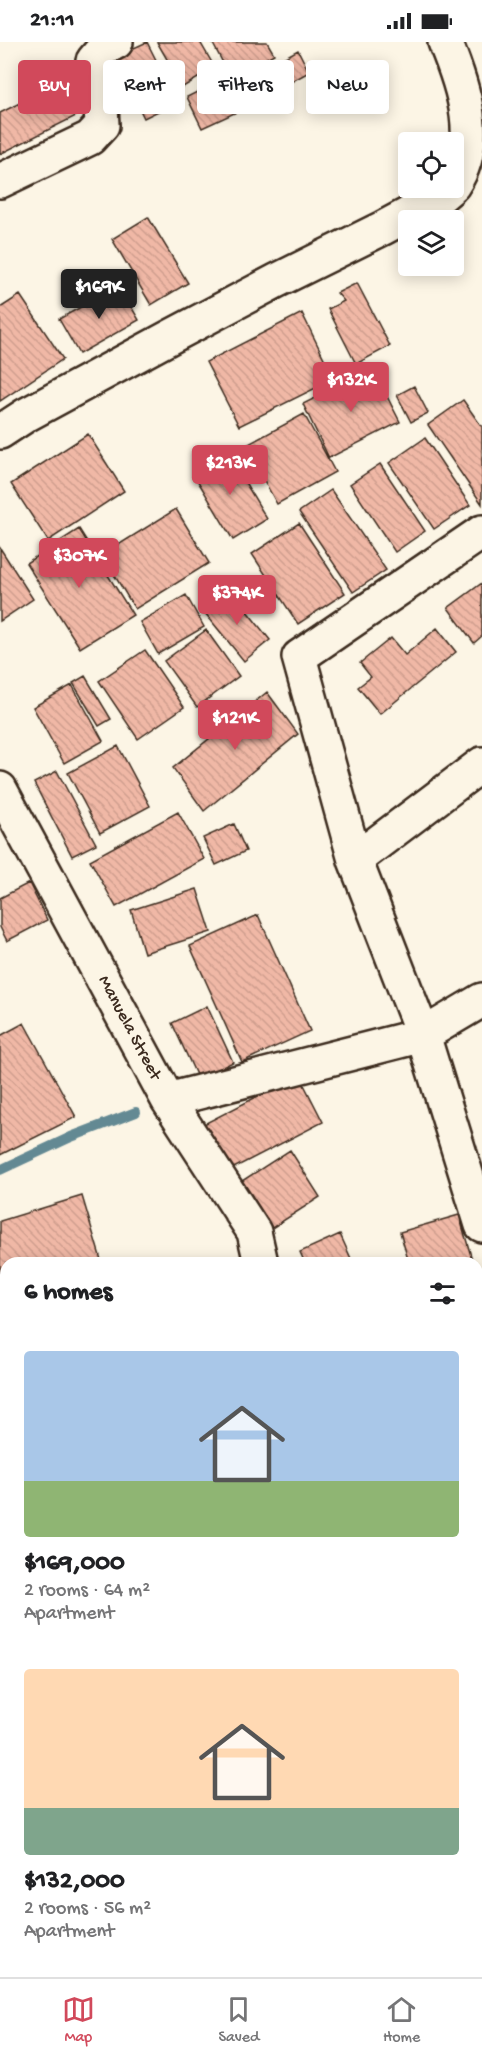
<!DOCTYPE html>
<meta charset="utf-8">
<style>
body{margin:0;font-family:"Gochi Hand",sans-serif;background:#f2f2f2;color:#202124;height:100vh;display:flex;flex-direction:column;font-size:22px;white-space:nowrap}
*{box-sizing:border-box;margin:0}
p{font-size:20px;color:#757577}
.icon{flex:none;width:33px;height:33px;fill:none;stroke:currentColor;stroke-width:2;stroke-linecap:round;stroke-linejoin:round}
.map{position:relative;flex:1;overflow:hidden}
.panel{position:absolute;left:0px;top:1215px;width:483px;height:720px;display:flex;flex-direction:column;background:#fff;border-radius:18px 18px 0 0;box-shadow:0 3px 15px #0003}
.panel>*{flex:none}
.guide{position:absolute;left:18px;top:18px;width:447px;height:54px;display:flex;gap:12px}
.buttons{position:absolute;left:398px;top:90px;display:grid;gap:12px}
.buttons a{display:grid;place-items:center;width:66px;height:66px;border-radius:6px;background:#fff;box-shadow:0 3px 15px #0003;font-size:30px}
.price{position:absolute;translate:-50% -51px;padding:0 14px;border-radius:6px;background:#d1495b;color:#fff;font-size:20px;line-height:39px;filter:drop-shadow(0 2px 3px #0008)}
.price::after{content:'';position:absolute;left:50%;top:36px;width:18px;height:14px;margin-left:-9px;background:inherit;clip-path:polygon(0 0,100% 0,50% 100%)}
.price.active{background:#222;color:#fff}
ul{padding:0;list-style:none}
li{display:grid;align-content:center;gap:12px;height:318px;padding:0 24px}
li span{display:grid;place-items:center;height:186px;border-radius:6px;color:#555}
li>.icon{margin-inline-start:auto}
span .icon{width:108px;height:108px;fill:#fffc;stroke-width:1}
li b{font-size:26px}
h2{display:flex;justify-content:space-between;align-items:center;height:72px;padding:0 24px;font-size:26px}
.chip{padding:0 21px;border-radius:6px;background:#fff;box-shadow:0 3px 15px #0003;font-size:21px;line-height:54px}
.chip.active{background:#d1495b;color:#fff}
.status{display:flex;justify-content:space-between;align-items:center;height:42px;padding:0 30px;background:#fff;direction:ltr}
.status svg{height:16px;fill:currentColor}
.tabs{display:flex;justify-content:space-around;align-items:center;height:84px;border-top:2px solid #e0e0e0;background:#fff;font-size:16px;color:#757577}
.tabs a{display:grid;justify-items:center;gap:3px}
.tabs .active{color:#d1495b}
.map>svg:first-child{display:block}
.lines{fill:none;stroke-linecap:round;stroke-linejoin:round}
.stream{stroke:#648993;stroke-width:10}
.building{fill:url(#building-back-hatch);stroke:#3b2a1e;stroke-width:1.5}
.street-casing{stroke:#3b2a1e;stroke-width:38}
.street{stroke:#fcf5e5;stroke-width:33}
.labels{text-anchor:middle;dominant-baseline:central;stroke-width:6;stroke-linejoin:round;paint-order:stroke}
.street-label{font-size:18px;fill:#3b2a1e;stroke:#fcf5e5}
</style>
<div class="status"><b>21:11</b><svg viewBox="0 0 49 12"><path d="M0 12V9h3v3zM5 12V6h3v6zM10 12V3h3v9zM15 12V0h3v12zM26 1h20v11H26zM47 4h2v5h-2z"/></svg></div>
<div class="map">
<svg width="482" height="1935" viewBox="0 0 482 1935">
<defs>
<pattern id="building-back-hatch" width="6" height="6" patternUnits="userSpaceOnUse" patternTransform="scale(1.5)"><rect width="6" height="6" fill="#f0b8a6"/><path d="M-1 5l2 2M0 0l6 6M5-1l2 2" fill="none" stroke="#cf9e8e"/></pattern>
</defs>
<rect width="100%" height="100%" fill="#fcf5e5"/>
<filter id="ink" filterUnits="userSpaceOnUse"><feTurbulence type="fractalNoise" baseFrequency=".0167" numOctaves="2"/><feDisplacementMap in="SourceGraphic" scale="12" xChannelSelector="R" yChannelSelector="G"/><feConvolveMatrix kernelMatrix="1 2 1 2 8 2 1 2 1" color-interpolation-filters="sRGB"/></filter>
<g filter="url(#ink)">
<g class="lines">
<path class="stream" d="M0,1128L71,1095L136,1070"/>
</g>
<path class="building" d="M147,0L177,60L144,76L114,15Z
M157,0H200L215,26L183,45Z
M212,0H267L274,12L231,36Z
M298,8L309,30L246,65L234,43Z
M69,36L86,69L0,112V71Z
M223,37L239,69L202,86L187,55Z
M148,175L188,241L151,263L112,197Z
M357,241L390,304L356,322L328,267L344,259L337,251Z
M119,244L139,278L79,312L59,277Z
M20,253L63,317L0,359V266Z
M302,271L334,337L239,384L206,320Z
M373,327L400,380L329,416L303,362Z
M414,344L428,371L411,380L397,353Z
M463,358L482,385V462L428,383Z
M304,372L335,430L277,462L245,404Z
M88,392L124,449L48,499L11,442Z
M425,396L470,463L434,487L389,421Z
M227,410L267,477L233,498L193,431Z
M380,422L425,489L395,510L350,442Z
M331,448L386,528L353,550L299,470Z
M176,467L209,521L135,567L102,513Z
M299,481L345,551L298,582L252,512Z
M79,487L133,573L80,606L26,521Z
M0,506L33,557L0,579Z
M482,541V594L474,601L448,566Z
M231,549L270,598L244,619L205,571Z
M186,553L204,585L158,612L140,580Z
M437,586L456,610L380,672L358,645L371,635L360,621L391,596L405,613Z
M206,588L239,634L197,665L164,619Z
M145,608L184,665L138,697L99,639Z
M85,634L111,677L99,684L73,641Z
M72,643L103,699L64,721L33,665Z
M267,650L298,692L204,769L173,726Z
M118,704L150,764L100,791L68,731Z
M57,729L96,802L72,814L34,741Z
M178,770L204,817L116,865L90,818Z
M234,782L246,809L216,823L203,796Z
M29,841L47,878L7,899L0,885V856Z
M197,847L211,890L144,911L131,868Z
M258,873L310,989L242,1020L190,904Z
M207,964L233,1020L198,1037L172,981Z
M24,981L76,1075L0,1113V994Z
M299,1033L323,1080L226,1130L202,1083Z
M290,1108L320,1155L272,1186L242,1139Z
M82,1154L102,1221H6V1270L0,1250V1179Z
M459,1173L473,1221H409L400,1190Z
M340,1192L353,1221H305L300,1210Z
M482,1296V1357L477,1359V1298Z
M482,1377V1407L477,1392V1378Z
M482,1428V1481L477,1482V1429Z
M482,1495V1555L477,1556V1496Z
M6,1500V1573L0,1575V1502Z
M482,1567V1626L477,1627V1569Z
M6,1621V1711L0,1712V1623Z
M482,1718V1768L477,1769V1720Z
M6,1719V1757L0,1737V1721Z
M40,1929H58L59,1935H19Z
M64,1929H115L117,1935H65Z
M125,1929H177L179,1935H127Z
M187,1929H245L247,1935H188Z"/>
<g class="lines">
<defs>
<path id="street" d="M445,0C464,46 482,100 453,143
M0,139L90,96L102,83L101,65L91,37L93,19L103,7L116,0
M0,390L26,373L172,294L276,239L383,186L437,157L450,146
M0,747L168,1058L254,1190L261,1221
M355,818L482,722
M482,958L423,993L482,1183
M168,1058L423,993L355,818L299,615L482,490
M0,1375L6,1373
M0,1609L6,1607
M0,1817L6,1815
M333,1935L336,1929"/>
</defs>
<use href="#street" class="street-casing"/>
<use href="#street" class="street"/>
</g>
</g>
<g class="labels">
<g class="street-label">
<text transform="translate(129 986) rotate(62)">Manuela Street</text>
</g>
</g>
</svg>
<div class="buttons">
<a><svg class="icon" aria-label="locate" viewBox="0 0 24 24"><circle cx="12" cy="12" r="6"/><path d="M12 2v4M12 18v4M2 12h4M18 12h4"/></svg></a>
<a><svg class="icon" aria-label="layers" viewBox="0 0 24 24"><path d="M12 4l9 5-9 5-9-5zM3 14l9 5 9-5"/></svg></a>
</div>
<b class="price active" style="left:99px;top:278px">$169K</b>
<b class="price" style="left:351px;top:371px">$132K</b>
<b class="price" style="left:230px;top:454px">$213K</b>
<b class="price" style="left:79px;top:547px">$307K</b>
<b class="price" style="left:237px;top:584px">$374K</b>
<b class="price" style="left:235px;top:709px">$121K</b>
<div class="guide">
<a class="chip active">Buy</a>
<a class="chip">Rent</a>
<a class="chip">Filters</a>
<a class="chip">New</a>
</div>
<section class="panel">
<h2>6 homes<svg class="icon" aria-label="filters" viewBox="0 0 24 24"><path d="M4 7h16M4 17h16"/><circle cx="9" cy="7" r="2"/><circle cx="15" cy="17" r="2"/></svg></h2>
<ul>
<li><span style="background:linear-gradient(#a9c7e8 70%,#8fb573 0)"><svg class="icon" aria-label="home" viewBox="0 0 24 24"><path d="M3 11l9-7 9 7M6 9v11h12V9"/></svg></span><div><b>$169,000</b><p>2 rooms · 64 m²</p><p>Apartment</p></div></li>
<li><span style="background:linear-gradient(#ffd9b3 75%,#7fa58c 0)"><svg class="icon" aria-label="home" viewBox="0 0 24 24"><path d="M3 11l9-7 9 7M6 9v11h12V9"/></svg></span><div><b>$132,000</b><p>2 rooms · 56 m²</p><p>Apartment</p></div></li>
</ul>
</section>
</div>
<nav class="tabs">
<a class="active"><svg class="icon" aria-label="map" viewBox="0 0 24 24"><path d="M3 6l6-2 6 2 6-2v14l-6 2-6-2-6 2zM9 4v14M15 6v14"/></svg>Map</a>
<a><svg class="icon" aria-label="saved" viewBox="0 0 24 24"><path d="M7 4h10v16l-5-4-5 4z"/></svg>Saved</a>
<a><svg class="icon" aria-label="home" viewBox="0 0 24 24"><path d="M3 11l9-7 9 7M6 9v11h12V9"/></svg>Home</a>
</nav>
